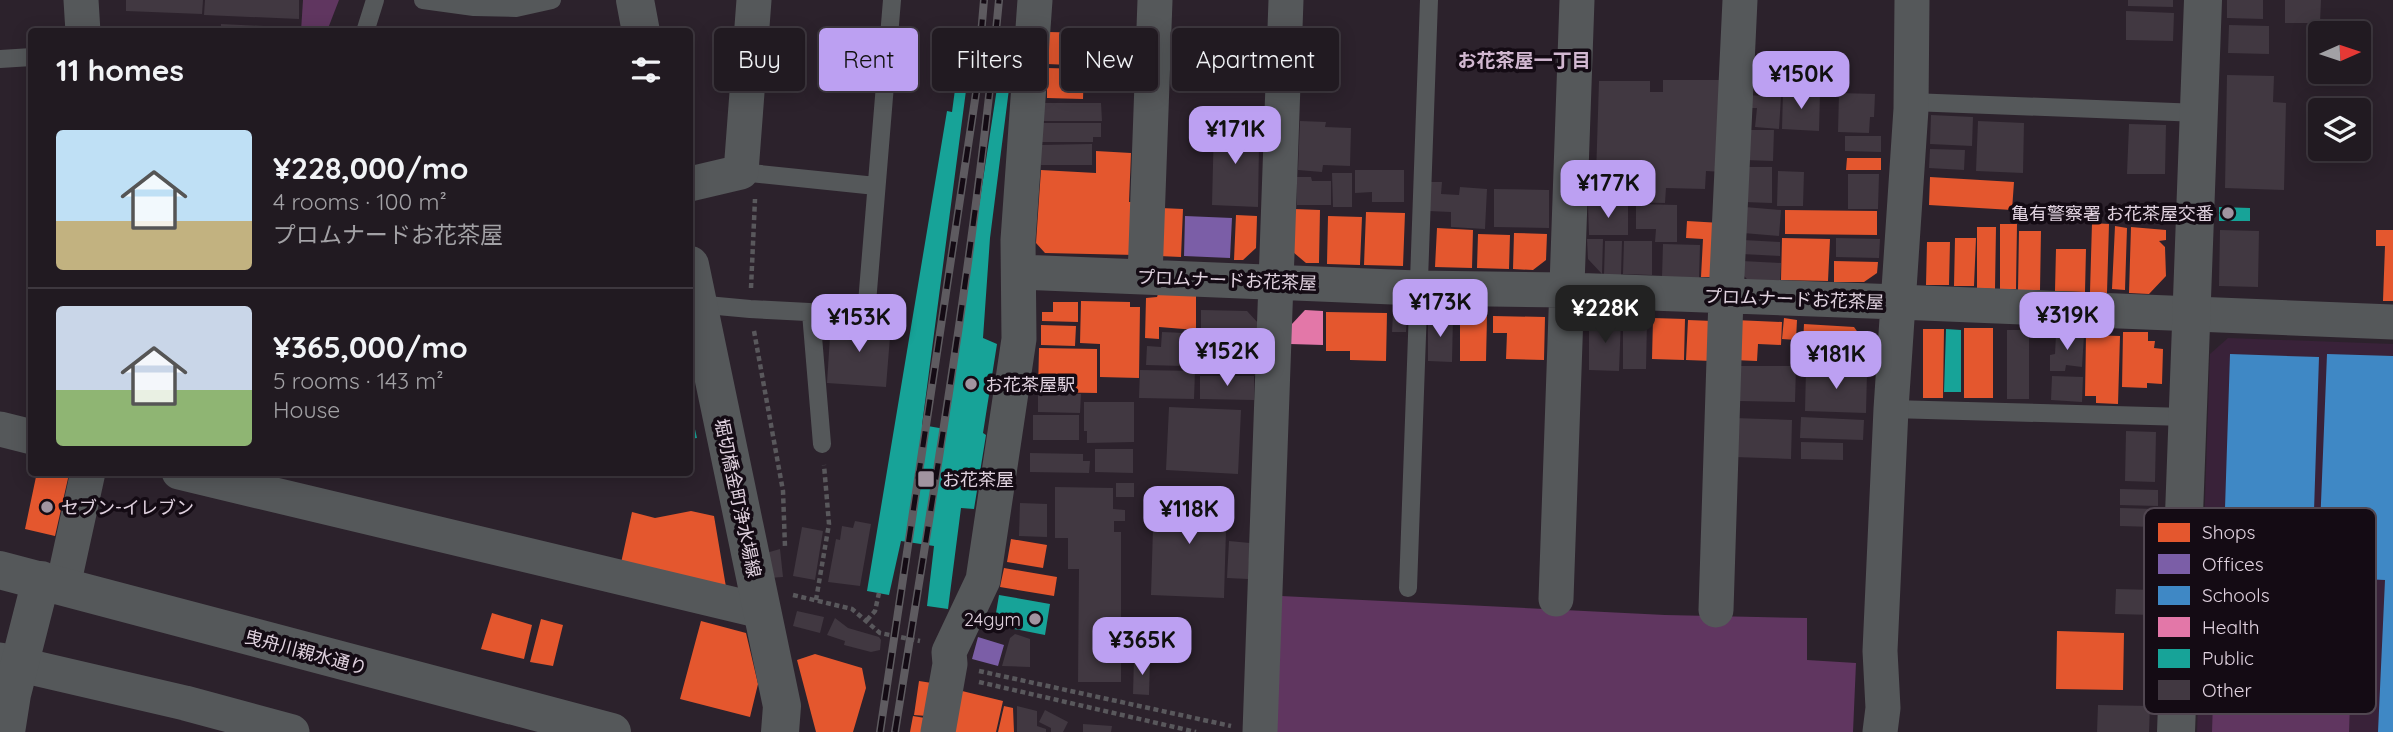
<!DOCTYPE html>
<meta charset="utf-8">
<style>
body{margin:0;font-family:Quicksand,"Noto Sans JP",sans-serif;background:#29232a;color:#f1f3f6;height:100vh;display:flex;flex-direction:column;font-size:26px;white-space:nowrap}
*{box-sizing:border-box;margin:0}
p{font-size:23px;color:#a2a1a5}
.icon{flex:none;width:38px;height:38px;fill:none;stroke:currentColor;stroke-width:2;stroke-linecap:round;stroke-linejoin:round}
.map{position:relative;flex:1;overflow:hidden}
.details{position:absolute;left:28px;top:28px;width:665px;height:448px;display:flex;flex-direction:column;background:#211a21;border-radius:7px;box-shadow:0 4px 18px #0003,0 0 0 2px #3e383f}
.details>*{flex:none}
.hud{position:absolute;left:714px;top:28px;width:665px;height:63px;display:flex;gap:14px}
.needle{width:46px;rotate:87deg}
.buttons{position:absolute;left:2308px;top:21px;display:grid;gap:14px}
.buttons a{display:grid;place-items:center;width:63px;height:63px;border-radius:7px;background:#211a21;box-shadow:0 4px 18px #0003,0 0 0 2px #3e383f;font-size:35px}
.price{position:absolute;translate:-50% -60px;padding:0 16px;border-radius:14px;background:#bca0f2;color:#111;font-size:23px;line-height:46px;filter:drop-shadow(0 2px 4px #0008)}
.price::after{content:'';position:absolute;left:50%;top:42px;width:21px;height:16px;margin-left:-10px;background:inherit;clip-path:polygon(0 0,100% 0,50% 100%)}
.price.on{background:#222;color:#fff}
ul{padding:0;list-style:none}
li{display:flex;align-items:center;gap:21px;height:175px;padding:0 28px}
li+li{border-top:2px solid #3e383f}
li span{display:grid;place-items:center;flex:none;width:196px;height:140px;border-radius:7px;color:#555}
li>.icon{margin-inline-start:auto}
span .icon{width:84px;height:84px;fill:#fffc;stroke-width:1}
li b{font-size:30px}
h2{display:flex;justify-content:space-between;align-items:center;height:84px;padding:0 28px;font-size:30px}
.pill{padding:0 24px;border-radius:7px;background:#211a21;box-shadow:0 4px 18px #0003,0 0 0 2px #3e383f;font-size:24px;line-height:63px}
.pill.on{background:#bca0f2;color:#111}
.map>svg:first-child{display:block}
.built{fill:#392239}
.green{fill:#603660}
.shops{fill:#e4572e}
.offices{fill:#7b5ea7}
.schools{fill:#3f88c5}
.health{fill:#e377a8}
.public{fill:#17a398}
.building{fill:#413841}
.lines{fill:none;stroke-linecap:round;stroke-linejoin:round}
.path{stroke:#59585c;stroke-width:4.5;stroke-dasharray:5 3.5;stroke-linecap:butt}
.service{stroke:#55585a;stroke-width:18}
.minor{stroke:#55585a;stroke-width:35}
.tertiary{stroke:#55585a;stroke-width:38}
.rail-casing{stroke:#5e5b60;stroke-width:8}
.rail{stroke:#140b14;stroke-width:5;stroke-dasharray:16;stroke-linecap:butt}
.poi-dot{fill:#a194a0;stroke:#140b14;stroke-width:2.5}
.labels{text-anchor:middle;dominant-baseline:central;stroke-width:7;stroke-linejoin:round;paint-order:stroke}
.poi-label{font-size:18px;fill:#e0d2df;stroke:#140b14;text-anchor:start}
.street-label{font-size:18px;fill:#e0d2df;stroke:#140b14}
.neighbourhood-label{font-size:19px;font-weight:bold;fill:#d2b8d1;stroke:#140b14}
.key{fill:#140b14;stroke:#514751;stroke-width:2}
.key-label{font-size:19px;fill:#e0d2df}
</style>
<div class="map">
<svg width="2393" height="732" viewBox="0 0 2393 732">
<rect width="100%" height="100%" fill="#2c222c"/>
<path class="built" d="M2228,338L2393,344V732H2197L2210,354Z"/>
<path class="green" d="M303,0H339L327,31H301Z
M1281,596L1665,615L1807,618V660L1856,663L1853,732H1275Z
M2216,608L2353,614L2349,732H2212Z"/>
<path class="shops" d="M1048,32L1093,33L1092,66L1047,64Z
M1047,68L1084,69L1083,99L1047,98Z
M1096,151L1131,153L1129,202H1137L1135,255L1045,253L1036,243L1041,170L1096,173Z
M1847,158H1881V170H1846Z
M1930,177L2014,182L2012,210L1929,205Z
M1161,208L1183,209L1181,257L1159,256Z
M1294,209L1320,210L1319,263H1306L1293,252Z
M1785,210L1877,211V235L1785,234Z
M1366,212L1405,213L1403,266L1364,265Z
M1236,215L1257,216L1256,248L1243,260H1234Z
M1328,216L1362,217L1360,265L1327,264Z
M1687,221L1721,223L1716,277H1701L1703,239L1686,238Z
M2092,223L2109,224L2107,293L2090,292Z
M2000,224H2017L2016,289H2000Z
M2115,226L2127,228L2125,290L2112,289Z
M1977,227H1996L1995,289L1977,288Z
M2131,227L2166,230V240L2159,241L2165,247L2166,276L2149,294L2129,293Z
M1437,228L1473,230L1472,268L1435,267Z
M2376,230H2393V301H2383L2385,246H2376Z
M2019,231H2041L2040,290H2018Z
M1514,233L1547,234L1546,260L1533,270L1513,269Z
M1478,234L1510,235L1509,269L1477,268Z
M1782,238L1830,239L1828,281L1781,280Z
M1955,238H1976L1974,286H1954Z
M1927,242H1950L1949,285H1926Z
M2056,249H2086L2085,292L2055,291Z
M1834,261L1878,262L1877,273L1864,282H1834Z
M1158,294L1196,295V330L1159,327V339L1145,338L1146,298L1157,297Z
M1081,301L1130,302V307H1140L1139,378L1100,377V344L1080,343Z
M1053,302H1078V322L1042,321V312H1053Z
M1326,312L1387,313L1386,361L1350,360V351H1326Z
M1460,316H1487L1486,361H1460Z
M1493,316L1545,317L1544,360L1506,359L1507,333H1493Z
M1653,318L1685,319L1684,360L1652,359Z
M1784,318L1797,320L1796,340L1782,339Z
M1688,320L1713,321L1712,361L1686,360Z
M1735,320L1782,322L1781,345L1758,344L1757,361L1733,360Z
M1804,324L1854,327L1867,345L1866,367L1802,364Z
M1041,325L1076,326L1075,346L1041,345Z
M1964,328H1993V398H1964Z
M1923,329H1944L1943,398H1923Z
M2123,332H2148V341H2155L2154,348L2163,349L2162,384L2147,383V388L2122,387Z
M2086,335L2120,336L2118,404L2096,403V396H2085Z
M1039,348L1097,349V393L1038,392Z
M37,472L69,474L55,536L25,529Z
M691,511L714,516L726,587L621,563L632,512L655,518Z
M1011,539L1047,545L1043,568L1007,562Z
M1004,568L1057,577L1054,596L1000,587Z
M492,613L532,625L524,659L481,649Z
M541,619L563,625L553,666L530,662Z
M701,621L746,633L758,684L750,717L680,699Z
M2057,631L2124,633L2123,690L2056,689Z
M815,654L862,668L866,688L853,732H816L797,660Z
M919,681L932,683L927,716L914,715Z
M958,690L1003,701L996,732H952Z
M1004,706L1013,708L1014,732H998Z
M913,716L925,718L924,732H910Z"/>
<path class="offices" d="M1185,216L1232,218L1230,258L1184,256Z
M978,637L1004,645L998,666L972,659Z"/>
<path class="schools" d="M2230,354L2319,357L2311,604L2222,601Z
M2327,354L2393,356V732H2378L2385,580L2318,577Z"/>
<path class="health" d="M1305,310L1323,311V345L1290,344L1291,325Z"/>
<path class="public" d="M956,82L967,83L922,425L945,429L997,88L1009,89L990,238L983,338L997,344L983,433L986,435L974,509L961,508L948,609L927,606L934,546L901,541L889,595L867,591L947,111L952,112Z
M2219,207L2250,208V221H2219Z
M1946,329L1961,330V392H1944Z
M690,407L697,438L690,439Z
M999,595L1050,604L1045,635L994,625Z"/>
<path class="building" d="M126,0H203L202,14L126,11Z
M205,0H299V19L204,15Z
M2128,0H2173V7L2128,6Z
M2227,0H2263V19L2227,18Z
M2285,0H2321L2320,23H2285Z
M2126,11L2174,13L2173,41L2126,40Z
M221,24L284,27L283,32H221Z
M2229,25L2269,26V54L2228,53Z
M1758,63L1818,65L1817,89L1757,86Z
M1820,64H1844L1843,89L1819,88Z
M2227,75L2274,76L2273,102L2286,103L2284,190L2225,188Z
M1663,80H1723V172L1706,171L1705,189L1666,188L1665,203L1591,201V177L1596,176L1599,81H1650V92H1663Z
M1783,91L1820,93L1819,131L1782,129Z
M1839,93L1875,94L1874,117H1870L1869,133L1838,132Z
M1748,95L1781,97L1779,129L1755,127L1757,108H1748Z
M1043,103H1101L1102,121H1043Z
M1931,115L1973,117L1972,146L1930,144Z
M1300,121L1326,122L1325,127L1351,128L1350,166L1323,165L1322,172L1298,170Z
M1978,121L2024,123L2023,173L1976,171Z
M1041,123H1101V137H1093V142H1041Z
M1214,124L1253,125V144H1259L1258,207L1212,205Z
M2129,124L2166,125L2165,174H2127Z
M1746,130H1774L1773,161L1745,160Z
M1845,136H1881V152L1845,151Z
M1092,144V165H1041V145Z
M1930,149L1965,150L1964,170L1929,168Z
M1745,167H1772V203L1744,202Z
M1355,170H1404V202H1372V192L1355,193Z
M1778,171L1804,172L1803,206H1777Z
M1332,173H1352V207H1333Z
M1848,174H1879L1878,209H1848Z
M1297,177H1311L1312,181H1331V205H1297Z
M1431,182H1442L1441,194L1459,195L1460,187L1487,189L1485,229L1451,227V212L1429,211Z
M1494,189L1549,190V228L1494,227Z
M1636,204L1677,205V242H1655L1656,229H1636Z
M2134,204L2165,205V222L2134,221Z
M1588,205H1628V235H1589Z
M1745,207L1781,210L1779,236L1743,233Z
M2220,230L2259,231L2258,287L2219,286Z
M1836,238L1880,239L1879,258L1836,257Z
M1587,239H1603L1602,274L1588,259Z
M1743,240L1780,242V256L1742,254Z
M1605,241H1622L1621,275H1604Z
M1624,241H1652V275L1623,274Z
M1663,244L1700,245L1699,278L1662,277Z
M1742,261L1781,263L1780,281L1748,280L1741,273Z
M1201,310L1247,311L1259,324L1258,370L1193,368V335L1201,336Z
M1393,313L1407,314L1406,332H1392Z
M1428,316H1453L1452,362L1428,361Z
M1589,320H1621L1619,371L1589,370Z
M1623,320L1647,321L1646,369H1623Z
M831,321L891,324L886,387L827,383Z
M2007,330H2029V399H2007Z
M1162,332L1185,333L1184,366L1146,365L1147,346L1161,347Z
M2056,334L2084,335L2082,367L2066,365L2065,371H2050V355L2055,354Z
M1739,366H1796L1795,402L1738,401Z
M1806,369L1867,372L1866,413L1805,411Z
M1140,370L1195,371L1194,399L1139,398Z
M1200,376H1254V400L1200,399Z
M2052,376L2083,377L2082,402L2051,400Z
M1038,393L1081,394L1080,413L1038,412Z
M1084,402H1134V442L1087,443V431H1084Z
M1169,407L1241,410L1238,474L1166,470Z
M1033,415H1079V440H1033Z
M1801,417L1864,420L1863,440L1800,438Z
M1734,418L1792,420L1791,459L1734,457Z
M2126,431L2156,432L2155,482L2125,481Z
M1801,442L1843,443V460L1801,459Z
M1095,449H1133V473L1095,472Z
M1030,453L1083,454V461H1090L1089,473L1030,472Z
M1116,483H1134V497H1116Z
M1055,487L1113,488V509L1125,510V521H1114V532H1121V682H1078L1079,569H1068V538H1055Z
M2120,489L2158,490V506L2120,505Z
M1154,494L1227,496L1224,598L1151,595Z
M1020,503L1047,504V537L1019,536Z
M2120,508L2155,509V527L2120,526Z
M855,521L871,524L860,586L828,582L836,539L840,540L842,526L853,528Z
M802,527L823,531L815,580L793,576Z
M1229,541L1250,543L1248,579L1227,578Z
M780,549L783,577L768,578L766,553Z
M2116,589L2155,590L2154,615L2115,614Z
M797,611L824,617L820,633L793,626Z
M835,618L848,628L879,637L881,640L880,650L871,652L844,645L845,641L827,635Z
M1015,634L1030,639V667L1002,666L1010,638Z
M1134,658L1150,659L1149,695L1133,694Z
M2098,705L2150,706L2149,732H2097Z
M1017,706L1037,711V726L1046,729V732H1017Z
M1045,710L1068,722L1063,732H1051V728L1039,722Z
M1083,724L1112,726L1111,732H1083Z"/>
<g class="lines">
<path class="path" d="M751,288L755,199
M754,331L783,491L785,547
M793,595L852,609L880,633L920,641
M816,600L829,524L824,465
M867,620L875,611L879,593
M979,671L1231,726
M979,682L1196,732"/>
<path class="service" d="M423,0L474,7L516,8L552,0
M365,32L375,0
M0,59L32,57
M1911,102L2200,113
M741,172L876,186
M696,304L750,309L866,315L892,0
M811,313L822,444
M1891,409L2186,417
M1408,588L1429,0"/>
<path class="minor" d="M81,0L83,32
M690,184L741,172L754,0
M1019,272L1417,288L1568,290L1898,302L2393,322
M1145,277L1155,0
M0,429L32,437
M179,472L761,611
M63,586L88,472
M1556,599L1577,0
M1716,610L1726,297L1740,0
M0,660L185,703L292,732
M938,732L950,664L949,652L983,580L1019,339L1018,240L1035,0
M1260,732L1286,0
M1880,732L1883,708L1880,651L1891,409L1911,109L1912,0"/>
<path class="tertiary" d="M635,0L641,32
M690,265L782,706L780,732
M0,570L612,732
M6,732L12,694L41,580
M2176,732L2203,0"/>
<defs>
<path id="rail" d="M880,732L976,93L984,0
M895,732C934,489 976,245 999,0"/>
</defs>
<use href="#rail" class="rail-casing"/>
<use href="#rail" class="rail"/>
</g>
<g class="poi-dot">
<circle cx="2228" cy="213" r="7"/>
<circle cx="971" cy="384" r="7"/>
<rect x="917" y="470" width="18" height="18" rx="3.5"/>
<circle cx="47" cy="507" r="7"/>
<circle cx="1035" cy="619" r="7"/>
</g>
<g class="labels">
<g class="poi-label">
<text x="2214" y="213" text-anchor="end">亀有警察署 お花茶屋交番</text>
<text x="985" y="384">お花茶屋駅</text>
<text x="942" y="479">お花茶屋</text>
<text x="61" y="507">セブン-イレブン</text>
<text x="1021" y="619" text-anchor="end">24gym</text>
</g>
<g class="street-label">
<text transform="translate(1227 280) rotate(2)">プロムナードお花茶屋</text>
<text transform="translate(1794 299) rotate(2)">プロムナードお花茶屋</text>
<text transform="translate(738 498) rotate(78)">堀切橋金町浄水場線</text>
<text transform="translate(306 652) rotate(15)">曳舟川親水通り</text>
</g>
<g class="neighbourhood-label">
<text x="1524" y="60">お花茶屋一丁目</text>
</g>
</g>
<rect x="2144" y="508" width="232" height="206" rx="10" class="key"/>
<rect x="2158" y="523" width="32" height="19" fill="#e4572e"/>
<rect x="2158" y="554" width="32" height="20" fill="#7b5ea7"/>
<rect x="2158" y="586" width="32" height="19" fill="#3f88c5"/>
<rect x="2158" y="617" width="32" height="20" fill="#e377a8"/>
<rect x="2158" y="649" width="32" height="19" fill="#17a398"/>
<rect x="2158" y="680" width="32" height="20" fill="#413841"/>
<g class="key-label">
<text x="2202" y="539">Shops</text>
<text x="2202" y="571">Offices</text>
<text x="2202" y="602">Schools</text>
<text x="2202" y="634">Health</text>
<text x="2202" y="665">Public</text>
<text x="2202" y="697">Other</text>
</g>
</svg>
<div class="buttons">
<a><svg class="needle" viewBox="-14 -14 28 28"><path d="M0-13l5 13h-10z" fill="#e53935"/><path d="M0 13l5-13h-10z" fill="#a2a1a5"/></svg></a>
<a><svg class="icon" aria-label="layers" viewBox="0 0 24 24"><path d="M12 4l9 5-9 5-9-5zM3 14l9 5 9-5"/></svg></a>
</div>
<b class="price" style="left:1801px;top:111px">¥150K</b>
<b class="price" style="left:1235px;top:166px">¥171K</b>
<b class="price" style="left:1608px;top:220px">¥177K</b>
<b class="price" style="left:1440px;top:339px">¥173K</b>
<b class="price on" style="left:1605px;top:345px">¥228K</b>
<b class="price" style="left:2067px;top:352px">¥319K</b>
<b class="price" style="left:859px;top:354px">¥153K</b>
<b class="price" style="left:1227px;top:388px">¥152K</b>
<b class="price" style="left:1836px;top:391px">¥181K</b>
<b class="price" style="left:1189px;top:546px">¥118K</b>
<b class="price" style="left:1142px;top:677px">¥365K</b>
<div class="hud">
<a class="pill">Buy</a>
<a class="pill on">Rent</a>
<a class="pill">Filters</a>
<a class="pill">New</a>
<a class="pill">Apartment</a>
</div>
<section class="details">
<h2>11 homes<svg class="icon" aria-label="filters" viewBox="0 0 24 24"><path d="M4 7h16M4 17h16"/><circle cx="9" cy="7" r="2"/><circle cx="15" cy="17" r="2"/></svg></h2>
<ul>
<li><span style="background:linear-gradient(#bfe0f5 65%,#c2b280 0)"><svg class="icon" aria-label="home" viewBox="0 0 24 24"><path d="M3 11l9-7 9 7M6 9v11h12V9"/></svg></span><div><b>¥228,000/mo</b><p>4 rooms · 100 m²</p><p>プロムナードお花茶屋</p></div></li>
<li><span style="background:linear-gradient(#c9d6e8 60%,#8fb573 0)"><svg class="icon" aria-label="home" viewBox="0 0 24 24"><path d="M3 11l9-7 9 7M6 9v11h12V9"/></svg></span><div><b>¥365,000/mo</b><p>5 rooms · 143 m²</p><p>House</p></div></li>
</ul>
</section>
</div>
